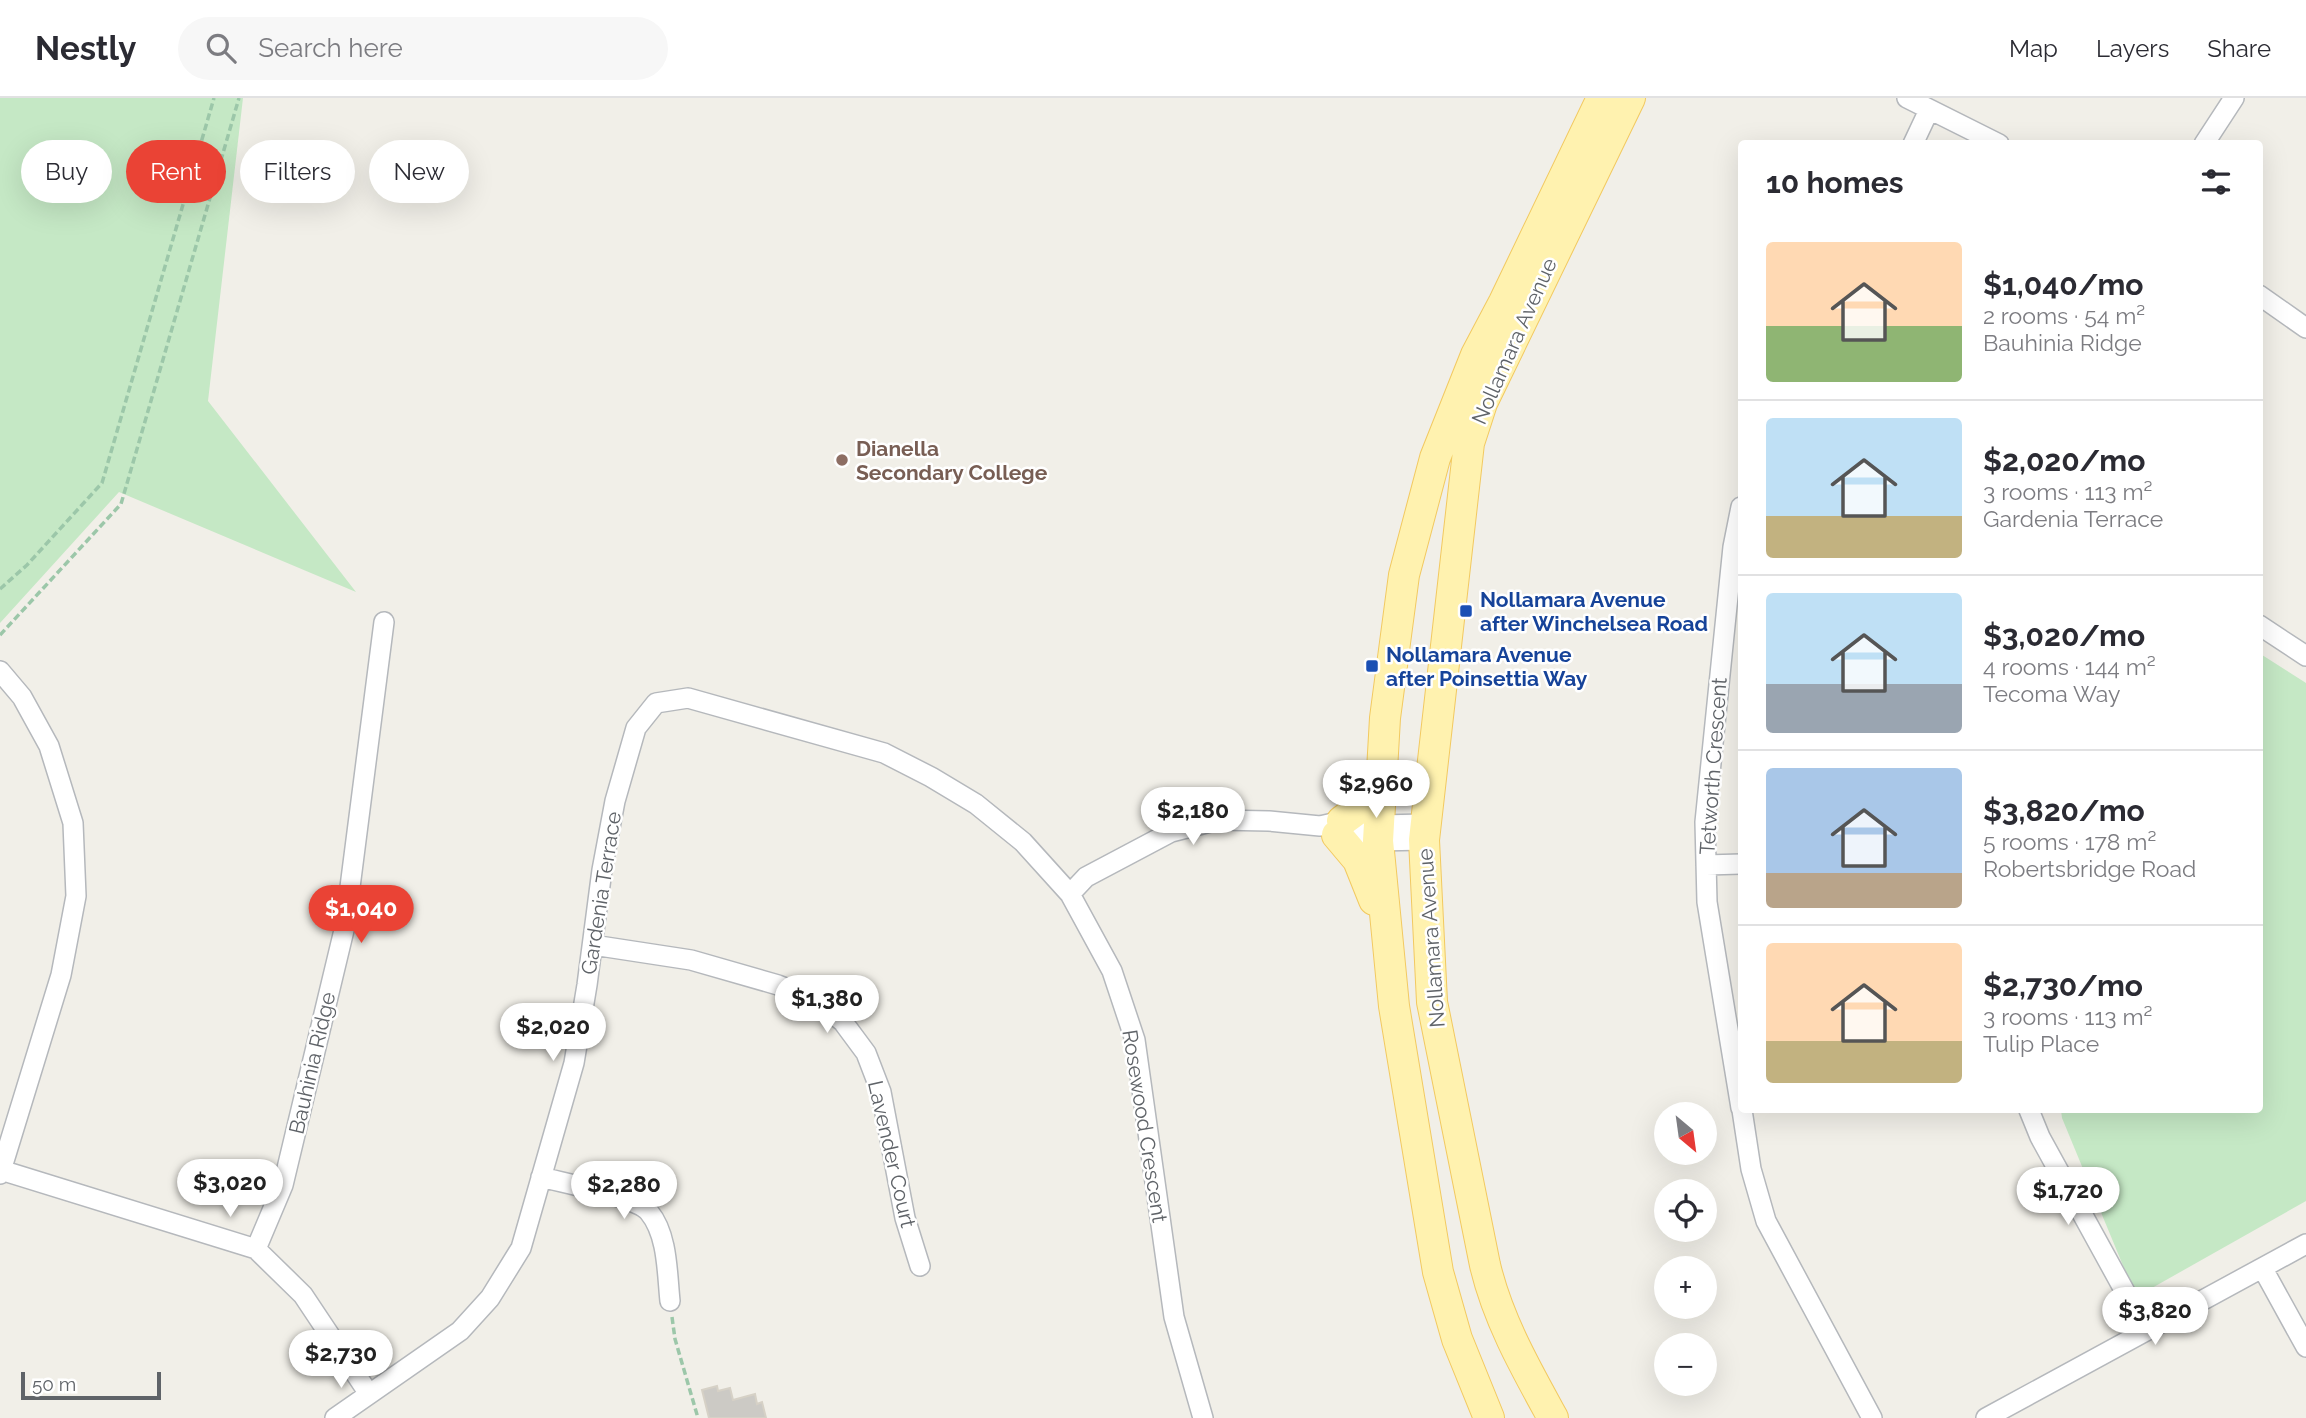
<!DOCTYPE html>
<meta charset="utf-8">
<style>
body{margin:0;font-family:Raleway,sans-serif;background:#f7f7f7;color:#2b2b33;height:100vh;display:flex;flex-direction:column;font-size:26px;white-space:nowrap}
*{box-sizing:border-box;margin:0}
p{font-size:23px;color:#7c7c81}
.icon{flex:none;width:38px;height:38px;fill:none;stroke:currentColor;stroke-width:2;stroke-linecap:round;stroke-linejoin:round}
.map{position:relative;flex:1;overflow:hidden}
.side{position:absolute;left:1738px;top:42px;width:525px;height:973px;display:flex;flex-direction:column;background:#fff;border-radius:7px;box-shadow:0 7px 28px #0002}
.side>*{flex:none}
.top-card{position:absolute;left:21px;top:42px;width:665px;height:63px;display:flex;gap:14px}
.needle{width:46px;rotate:151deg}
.fabs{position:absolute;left:1654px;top:1004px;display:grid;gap:14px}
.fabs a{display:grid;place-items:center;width:63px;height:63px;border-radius:50%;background:#fff;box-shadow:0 7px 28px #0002;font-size:35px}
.scale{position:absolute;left:21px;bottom:18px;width:140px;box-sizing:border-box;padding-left:7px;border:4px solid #5f6368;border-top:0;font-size:19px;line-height:24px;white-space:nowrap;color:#5f6368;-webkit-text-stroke:5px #fff;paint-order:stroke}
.price{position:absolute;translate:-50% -60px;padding:0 16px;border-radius:24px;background:#fff;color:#222;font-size:23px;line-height:46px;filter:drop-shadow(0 2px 4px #0008)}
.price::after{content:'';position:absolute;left:50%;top:42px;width:21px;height:16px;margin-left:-10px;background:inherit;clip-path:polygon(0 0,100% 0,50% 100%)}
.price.active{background:#ea4335;color:#fff}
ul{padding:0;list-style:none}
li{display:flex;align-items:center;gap:21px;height:175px;padding:0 28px}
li+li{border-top:2px solid #e1e1e2}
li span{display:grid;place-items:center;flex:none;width:196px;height:140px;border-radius:7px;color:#555}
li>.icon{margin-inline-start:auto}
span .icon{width:84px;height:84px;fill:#fffc;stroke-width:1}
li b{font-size:30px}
h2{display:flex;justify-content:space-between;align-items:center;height:84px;padding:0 28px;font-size:30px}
.tag{padding:0 24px;border-radius:32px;background:#fff;box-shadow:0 7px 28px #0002;font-size:24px;line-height:63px}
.tag.active{background:#ea4335;color:#fff}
header{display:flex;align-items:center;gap:42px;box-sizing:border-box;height:98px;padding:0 35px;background:#fff;border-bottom:2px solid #e1e1e2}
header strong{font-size:33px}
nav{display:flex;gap:38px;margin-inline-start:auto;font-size:24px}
.search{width:490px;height:63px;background:#f7f7f7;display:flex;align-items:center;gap:18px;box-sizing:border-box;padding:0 24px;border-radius:38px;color:#7c7c81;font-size:26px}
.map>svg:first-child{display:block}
.green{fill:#c5e8c5}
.building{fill:#cccac5;stroke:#d6d1c6;stroke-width:2}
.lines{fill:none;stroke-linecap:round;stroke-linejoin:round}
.street-casing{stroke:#b5b8bc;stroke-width:22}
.primary-casing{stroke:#f2c960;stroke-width:32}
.path{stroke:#9cc7a9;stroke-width:3.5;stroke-dasharray:7 3.5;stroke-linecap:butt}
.street{stroke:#fff;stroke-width:19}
.primary{stroke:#fff2af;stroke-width:30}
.education-dot{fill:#8d6e63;stroke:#fff;stroke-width:2.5}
.transit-dot{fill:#1a4fb4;stroke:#fff;stroke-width:2.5}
.labels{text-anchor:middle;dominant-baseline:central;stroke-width:5;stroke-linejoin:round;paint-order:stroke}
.street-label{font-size:21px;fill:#5f6368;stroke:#fff}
.education-label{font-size:21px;font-weight:bold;fill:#785e54;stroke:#fff;text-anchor:start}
.transit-label{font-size:21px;font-weight:bold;fill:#164399;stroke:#fff;text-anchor:start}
</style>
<header>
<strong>Nestly</strong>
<div class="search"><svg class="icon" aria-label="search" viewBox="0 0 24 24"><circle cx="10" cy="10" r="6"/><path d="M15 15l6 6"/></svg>Search here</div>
<nav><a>Map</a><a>Layers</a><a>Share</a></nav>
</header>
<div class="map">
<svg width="2306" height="1320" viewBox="0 0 2306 1320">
<rect width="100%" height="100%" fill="#f1efe8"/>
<path class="green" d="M0,0H243L208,303L356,494L119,394L0,525Z
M2259,555L2306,585V1103L2136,1199L2062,1020L2061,1012H2259Z"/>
<path class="building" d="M717,1288L718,1293L730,1290L733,1302L755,1296L757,1306L762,1304L766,1320H709L702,1292Z"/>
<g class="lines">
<defs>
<path id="street" d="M1907,0L1999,46
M1913,46L1929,12
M2204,46L2234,0
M2259,197L2306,230
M1741,409L1733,449L1705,724L1707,804L1741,1010
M2259,527L2306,558
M0,573L22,599L49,648L73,725L76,798L61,877L0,1076
M1333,735L1378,743L1424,742
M1706,767L1741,766
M1070,796L1086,779L1171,734L1218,722L1269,723L1320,728L1342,723L1379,727L1425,726
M593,847L691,862L778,887L816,902L843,924L866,955L881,994L905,1120L920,1168
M1742,1012L1751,1071L1766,1123L1872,1320
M2029,1012L2040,1039L2146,1232
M1,1072L256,1151L303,1197L369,1296
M541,1079C563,1085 637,1099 649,1114C668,1137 667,1175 670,1203
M256,1151L283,1087L345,828L384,524
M2263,1171L2306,1249
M335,1320L460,1233L490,1200L521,1150L574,965L587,887L602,772L615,703L636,630L656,605L688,600L884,655L931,679L976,706L1023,744L1070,796L1112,873L1135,942L1174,1219L1203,1320
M1986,1320L2306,1146"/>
<path id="primary" d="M1342,723L1361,709L1380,679
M1337,737L1358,762L1374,802
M1489,1320L1457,1241L1438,1174L1394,908L1378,743L1385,620L1404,477L1435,360L1476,257L1504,204L1602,0
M1553,1320C1526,1271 1498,1222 1485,1167L1432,904L1424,742L1469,345L1482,305L1630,0"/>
</defs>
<use href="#street" class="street-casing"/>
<use href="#primary" class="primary-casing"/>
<path class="path" d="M0,491L27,467L102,385L214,0
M0,537L121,406L239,0
M672,1219L675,1241L698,1320"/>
<use href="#street" class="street"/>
<use href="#primary" class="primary"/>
</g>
<circle class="education-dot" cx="842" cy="362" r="7"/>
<g class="transit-dot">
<rect x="1459" y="506" width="14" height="14" rx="3.5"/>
<rect x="1365" y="561" width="14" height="14" rx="3.5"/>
</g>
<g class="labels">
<g class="street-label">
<text transform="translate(1514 243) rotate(-66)">Nollamara Avenue</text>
<text transform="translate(1713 668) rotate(-86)">Tetworth Crescent</text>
<text transform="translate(601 795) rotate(-81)">Gardenia Terrace</text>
<text transform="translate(1431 840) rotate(-94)">Nollamara Avenue</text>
<text transform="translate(312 965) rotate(-77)">Bauhinia Ridge</text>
<text transform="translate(1145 1028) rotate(81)">Rosewood Crescent</text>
<text transform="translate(892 1056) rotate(77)">Lavender Court</text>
</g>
<g class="education-label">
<text x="856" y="350">Dianella<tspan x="856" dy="24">Secondary College</tspan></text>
</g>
<g class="transit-label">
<text x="1480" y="501">Nollamara Avenue<tspan x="1480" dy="24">after Winchelsea Road</tspan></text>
<text x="1386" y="556">Nollamara Avenue<tspan x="1386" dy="24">after Poinsettia Way</tspan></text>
</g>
</g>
</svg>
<div class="fabs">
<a><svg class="needle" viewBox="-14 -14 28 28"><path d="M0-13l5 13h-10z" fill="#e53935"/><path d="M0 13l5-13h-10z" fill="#7c7c81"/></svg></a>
<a><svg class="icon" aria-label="locate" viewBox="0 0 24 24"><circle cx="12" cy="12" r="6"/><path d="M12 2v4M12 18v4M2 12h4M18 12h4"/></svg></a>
<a>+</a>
<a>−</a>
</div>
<div class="scale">50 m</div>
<b class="price" style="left:1376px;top:722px">$2,960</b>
<b class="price" style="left:1193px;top:749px">$2,180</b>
<b class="price active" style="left:361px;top:847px">$1,040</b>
<b class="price" style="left:827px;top:937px">$1,380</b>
<b class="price" style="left:553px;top:965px">$2,020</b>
<b class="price" style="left:230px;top:1121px">$3,020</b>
<b class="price" style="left:624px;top:1123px">$2,280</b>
<b class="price" style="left:2068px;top:1129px">$1,720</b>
<b class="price" style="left:2155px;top:1249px">$3,820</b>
<b class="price" style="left:341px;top:1292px">$2,730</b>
<div class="top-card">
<a class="tag">Buy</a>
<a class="tag active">Rent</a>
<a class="tag">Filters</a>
<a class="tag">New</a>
</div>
<section class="side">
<h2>10 homes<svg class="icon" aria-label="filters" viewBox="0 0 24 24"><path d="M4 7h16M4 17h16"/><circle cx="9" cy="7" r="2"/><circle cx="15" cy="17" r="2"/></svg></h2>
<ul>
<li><span style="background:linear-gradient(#ffd9b3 60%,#8fb573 0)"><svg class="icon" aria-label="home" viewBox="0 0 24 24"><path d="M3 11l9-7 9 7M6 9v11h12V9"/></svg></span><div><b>$1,040/mo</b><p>2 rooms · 54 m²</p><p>Bauhinia Ridge</p></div></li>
<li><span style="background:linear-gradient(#bfe0f5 70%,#c2b280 0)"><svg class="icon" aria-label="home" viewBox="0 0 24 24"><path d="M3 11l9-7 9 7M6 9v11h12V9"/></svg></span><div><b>$2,020/mo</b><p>3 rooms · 113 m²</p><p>Gardenia Terrace</p></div></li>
<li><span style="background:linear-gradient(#bfe0f5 65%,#9aa5b1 0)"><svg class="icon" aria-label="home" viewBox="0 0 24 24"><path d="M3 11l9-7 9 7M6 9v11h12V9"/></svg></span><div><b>$3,020/mo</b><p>4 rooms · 144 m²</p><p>Tecoma Way</p></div></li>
<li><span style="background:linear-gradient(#a9c7e8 75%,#b9a48a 0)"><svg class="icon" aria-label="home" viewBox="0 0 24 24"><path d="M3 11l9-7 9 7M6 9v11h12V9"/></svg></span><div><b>$3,820/mo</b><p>5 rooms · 178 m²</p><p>Robertsbridge Road</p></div></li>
<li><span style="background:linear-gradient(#ffd9b3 70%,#c2b280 0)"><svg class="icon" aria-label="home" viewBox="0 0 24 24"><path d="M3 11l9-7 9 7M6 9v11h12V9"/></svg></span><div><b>$2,730/mo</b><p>3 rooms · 113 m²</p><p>Tulip Place</p></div></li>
</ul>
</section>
</div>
